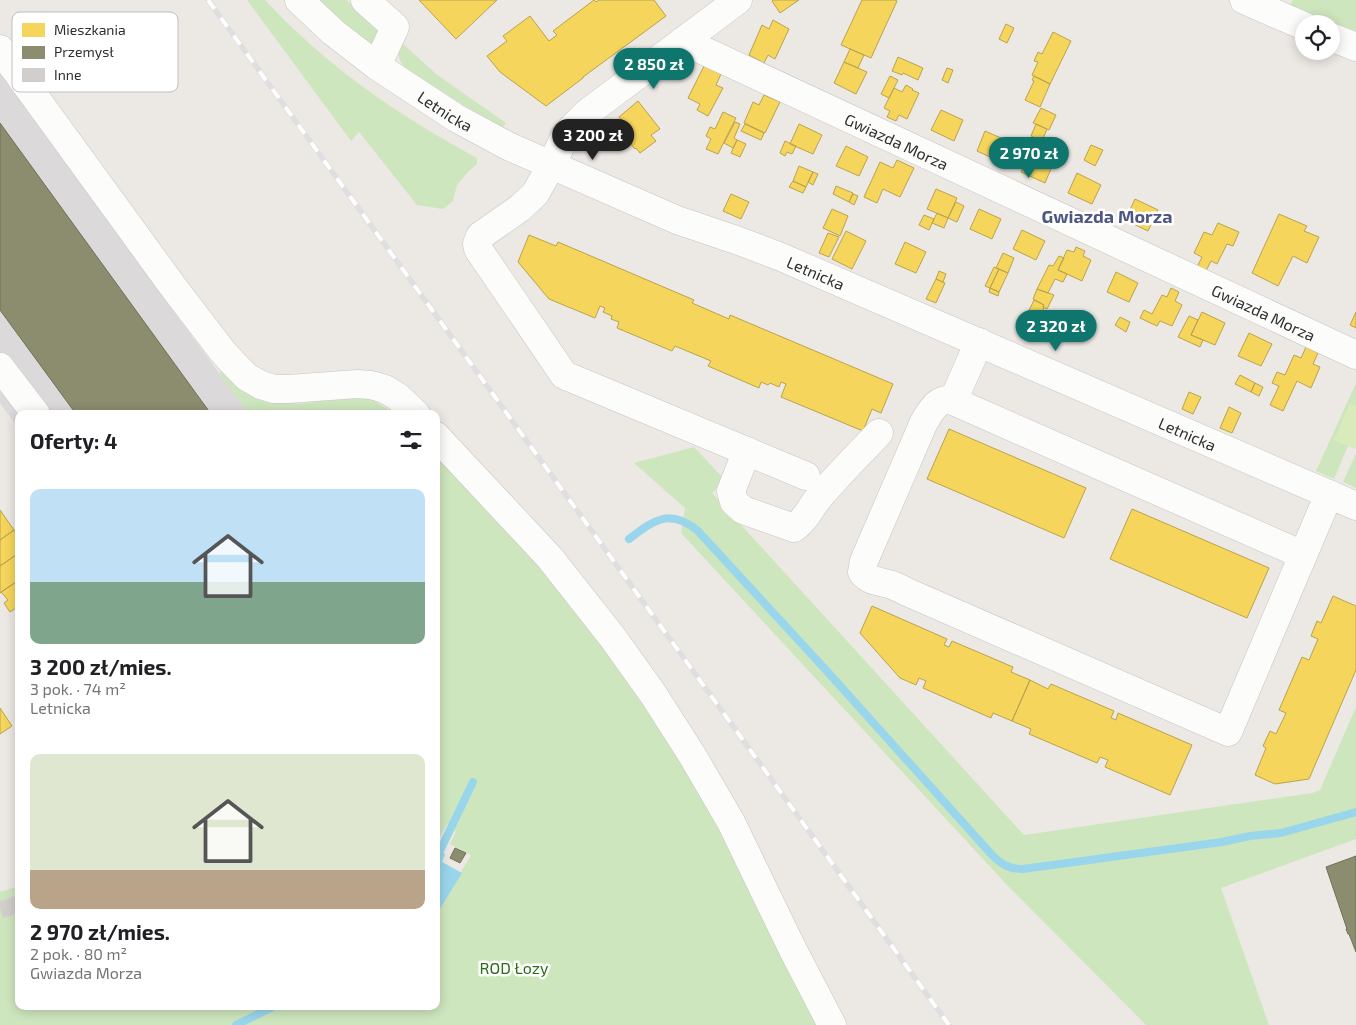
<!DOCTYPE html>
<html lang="pl">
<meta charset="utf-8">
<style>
body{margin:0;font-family:"Exo 2",sans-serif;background:#f2f2f2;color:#202124;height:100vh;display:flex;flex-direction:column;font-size:19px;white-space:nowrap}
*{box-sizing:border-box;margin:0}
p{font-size:16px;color:#757577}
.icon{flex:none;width:28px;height:28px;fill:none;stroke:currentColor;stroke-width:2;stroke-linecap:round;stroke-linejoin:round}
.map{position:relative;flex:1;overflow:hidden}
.panel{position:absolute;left:15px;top:410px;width:425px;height:600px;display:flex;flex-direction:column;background:#fff;border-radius:10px;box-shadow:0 2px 12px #0003}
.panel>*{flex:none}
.fabs{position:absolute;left:1295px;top:15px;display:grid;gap:10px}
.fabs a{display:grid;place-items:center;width:45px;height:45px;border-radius:50%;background:#fff;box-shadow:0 2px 12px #0003;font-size:25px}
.price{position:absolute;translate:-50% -42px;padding:0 11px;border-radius:18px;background:#0f766e;color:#fff;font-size:16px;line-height:32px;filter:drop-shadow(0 1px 2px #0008)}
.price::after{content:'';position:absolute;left:50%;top:30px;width:15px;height:11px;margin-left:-8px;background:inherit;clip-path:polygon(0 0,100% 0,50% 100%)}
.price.on{background:#222;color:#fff}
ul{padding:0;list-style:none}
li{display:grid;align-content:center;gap:10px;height:265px;padding:0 15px}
li span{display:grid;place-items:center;height:155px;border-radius:10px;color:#555}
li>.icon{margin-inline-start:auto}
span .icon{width:90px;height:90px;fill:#fffc;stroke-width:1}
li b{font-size:21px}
h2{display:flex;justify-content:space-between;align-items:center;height:60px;padding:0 15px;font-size:21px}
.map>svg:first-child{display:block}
.industrial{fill:#dcd9db}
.green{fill:#cee6be}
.pitch{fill:#d9eabb}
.water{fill:#99d6ec}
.homes{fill:#f6d55c;stroke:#baa34e}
.industry{fill:#8c8c6e;stroke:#70705b}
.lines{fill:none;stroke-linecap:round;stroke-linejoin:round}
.stream{stroke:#99d6ec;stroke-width:8}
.building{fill:#d1cecb;stroke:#d7d4d0}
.minor-casing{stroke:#c5c4c5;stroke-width:29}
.minor{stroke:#fcfcfb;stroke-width:28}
.rail-casing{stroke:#dfdfe1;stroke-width:5.5}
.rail{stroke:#fff;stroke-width:4;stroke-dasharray:11;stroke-linecap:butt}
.labels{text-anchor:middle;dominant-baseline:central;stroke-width:5;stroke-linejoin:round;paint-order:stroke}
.street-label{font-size:16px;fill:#2e2e2e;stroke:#fff}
.park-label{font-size:16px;fill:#2c6e1b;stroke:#fff}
.neighbourhood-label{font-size:18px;font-weight:bold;fill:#4d5680;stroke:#fff}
.key{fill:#fff;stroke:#c0c0c0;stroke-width:1}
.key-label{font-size:14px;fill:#2e2e2e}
</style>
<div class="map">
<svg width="1356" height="1025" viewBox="0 0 1356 1025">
<rect width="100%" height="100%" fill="#ece8e4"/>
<path class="industrial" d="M0,74L249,414H19V429L0,403Z"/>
<path class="green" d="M247,0H265C325,65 399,116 477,158V164L468,172L457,185L453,201L443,209L417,205L359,132L351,141Z
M320,0H347L362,14L383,28L374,44C360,40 332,11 320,0Z
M1293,0H1356V31L1290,6Z
M401,42L436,74L506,123L503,127L463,105L406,69C398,61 397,52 401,42Z
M222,371L237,387L258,397L300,404L349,397L373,400L395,414H249L219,373Z
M1356,383V406L1350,404L1335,440L1348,446L1334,479L1316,471Z
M694,447L725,480L712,493L1024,835L1312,793L1320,790L1356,707V839L1221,888L1269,1025H1146L1008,886L681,533L685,508L634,463Z
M1356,453V488L1343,482Z
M436,456L564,588L625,670L697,784L734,852L817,1025H0V892L19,886V1006H436V915L471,855L450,844L456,832L447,824L438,841L436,840Z"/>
<path class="pitch" d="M1350,403L1356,406V449L1334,440Z"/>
<path class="water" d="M436,849L445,854L442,862L462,873L436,915Z"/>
<path class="homes" d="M419,0H497L456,39Z
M594,0L596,2L599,0H654L666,16L583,77V78L546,106L500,72L487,56L507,41L503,36L530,16L549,41L557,35L553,31Z
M773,0H799L780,13L772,1Z
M862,0H895L897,1L871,58L841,45Z
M773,20L789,29L775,59L768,55L764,63L749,55L762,25L769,29Z
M1006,24L1014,28L1007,43L999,39Z
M1053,32L1071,41L1050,84L1032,75L1038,62L1034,61L1038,52L1042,54Z
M850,49L864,55L858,68L844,62Z
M898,57L923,68L918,80L903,73L902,75L892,71Z
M844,62L867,72L856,94L834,83Z
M704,66L721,74L716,85L723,88L708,116L697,110L700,104L688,98Z
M947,68L953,70L948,83L942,80Z
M890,76L898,80L889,98L881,94Z
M1034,76L1050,84L1040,107L1025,100L1034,81L1032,80Z
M906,85L913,89L912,90L919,93L907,119L899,115L896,121L887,117L890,111L884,108L894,88L902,92Z
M764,95L780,102L765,133L744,123L753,102L759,105Z
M638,101L660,129L651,135L656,141L640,153L636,148L635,149L624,137L630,131L619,117Z
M1041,108L1056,115L1049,130L1033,123Z
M941,110L963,120L954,141L931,130Z
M723,112L736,118L718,154L706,149L711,139L706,136L710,127L715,129Z
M735,122L740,124L734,138L737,140L733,148L724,143Z
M745,124L764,133L761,140L741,131Z
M799,124L822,135L813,154L790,144Z
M1036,124L1047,129L1042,141L1031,136Z
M985,131L1008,141L999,161L977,151Z
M1037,139L1060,150L1053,164L1030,153Z
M737,140L746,144L740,157L731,153Z
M785,141L796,146L792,154L787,152L785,156L780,153Z
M1091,145L1103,150L1095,166L1084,160Z
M846,146L868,157L859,176L836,166Z
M1030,153L1053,164L1045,183L1021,172Z
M897,160L914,168L900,197L883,189L877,203L864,197L880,162L893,168Z
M799,166L813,172L806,187L793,181Z
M813,172L818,174L813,185L808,182Z
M1077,173L1101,185L1092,204L1068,193Z
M793,181L806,187L803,193L789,187Z
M836,186L853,193L849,202L833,194Z
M936,189L957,198L948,218L927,209Z
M731,194L749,202L741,219L723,211Z
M853,194L858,196L854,205L849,202Z
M1135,199L1158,210L1148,231L1125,220Z
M956,202L964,206L957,222L948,218Z
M832,209L848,216L840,236L823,228Z
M979,209L1001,219L992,239L970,229Z
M937,213L948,218L944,228L932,223Z
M1279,214L1307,226L1304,231L1319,237L1307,263L1293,256L1278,286L1252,273Z
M924,215L934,219L929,230L919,225Z
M1218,223L1239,232L1233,246L1227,244L1217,264L1211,261L1206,271L1197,267L1202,257L1194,253L1204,232L1212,235Z
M1022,230L1045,241L1036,260L1013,249Z
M846,231L866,241L852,269L832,259Z
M828,233L839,237L829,257L819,253Z
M529,235L556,246L558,242L694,300L692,303L729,319L730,315L893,384L881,413L872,409L863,431L781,397L786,384L781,382L779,387L770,383L768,385L761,382L759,388L708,366L711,361L675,346L672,351L617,328L619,322L611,319L612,316L603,312L605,308L600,306L595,318L549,299L518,262Z
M905,242L926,252L916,273L895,264Z
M1076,247L1085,251L1083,256L1091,260L1082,281L1058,270L1067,250L1074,252Z
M1003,253L1014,258L1008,273L996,268Z
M1059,256L1064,258L1058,270L1067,274L1063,282L1055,279L1048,293L1037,289L1049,265L1053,266Z
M994,267L999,269L990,288L985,286Z
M999,269L1008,273L999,292L990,288Z
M939,271L946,274L943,282L936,279Z
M1116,272L1138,283L1129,302L1107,292Z
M936,279L945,283L936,303L926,299Z
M990,288L999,292L998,296L989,292Z
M1171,288L1179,292L1175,301L1182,305L1172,326L1160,321L1157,326L1140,318L1144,310L1152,314L1162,295L1167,297Z
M1037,289L1054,295L1047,309L1043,307L1044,305L1033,299Z
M1034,300L1044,305L1043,307L1044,308L1037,325L1025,319Z
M1202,312L1225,323L1215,345L1191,335Z
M1356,312V328L1350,325Z
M1189,316L1198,320L1191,335L1203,340L1200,347L1178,337Z
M1120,317L1130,322L1126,332L1115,325Z
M1249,333L1272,344L1261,366L1238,356Z
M1306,347L1318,353L1313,364L1320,367L1311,388L1297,381L1283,411L1270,405L1279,386L1272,383L1277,372L1285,375L1294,355L1301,358Z
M1240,375L1255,383L1251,392L1235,384Z
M1255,383L1263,387L1259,396L1251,392Z
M1189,392L1201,397L1193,414L1182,409Z
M1229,407L1241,413L1232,433L1220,428Z
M949,429L1086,488L1064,538L927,479Z
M1132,509L1269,568L1247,618L1110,559Z
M0,510L14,530L0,540Z
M14,530L19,537V553L0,566V540Z
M19,553V580L0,593V566Z
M19,580V606L10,612L4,603L8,600L1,592Z
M1333,596L1356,606V670L1309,779L1275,784L1255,775L1266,748L1263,746L1270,731L1276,734L1286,713L1279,710L1302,657L1309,660L1318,639L1311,636L1317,621L1321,623Z
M872,606L947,639L944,645L949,647L952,641L1013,667L1011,672L1030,680L1012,721L993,713L991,718L923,688L926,681L919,678L916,685L900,678L860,633Z
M1030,680L1048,689L1051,684L1114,711L1111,718L1116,720L1118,713L1192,745L1170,795L1105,767L1108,760L1100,757L1097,763L1029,734L1031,729L1012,721Z
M0,708L12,726L0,734Z"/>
<path class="industry" d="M0,123L211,414H76L0,310Z
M455,848L466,853L460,863L450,858Z
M1356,856V952L1349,934H1348L1346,929H1347L1326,867Z"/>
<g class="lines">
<path class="stream" d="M629,539C654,520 669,508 697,530L825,669L992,855C1002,865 1010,869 1023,869L1222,842L1250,836L1281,833L1356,812
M436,859L473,782
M236,1025L275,1006"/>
</g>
<path class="building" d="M17,896L19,900V913L3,918L0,908V901Z"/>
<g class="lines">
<defs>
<g id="minor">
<path id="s1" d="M299,0L333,32L377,66L456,118L508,146L677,220L739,241L781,257L1356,506"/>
<path d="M365,0L395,27L377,66"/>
<path d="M738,0L587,113L566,134L551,166L535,194L520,208L480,236L477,244L478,249L564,375L806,476"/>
<path d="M1244,0L1304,26"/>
<path d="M1331,37L1356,47"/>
<path id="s2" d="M683,41L1356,355"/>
<path d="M0,49L174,288L223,352L236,366L247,377L261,385L274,389H289L357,384L371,385L385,389L398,397L416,414"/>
<path d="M979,342L953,401L1303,555"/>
<path d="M0,367L36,414"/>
<path d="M953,401C938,396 931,411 924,422L864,561L862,572C869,582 881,581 892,585C897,587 902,589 907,592L1228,732L1329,494"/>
<path d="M436,436L550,558L613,638L653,694L692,755L731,822L793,950L832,1025"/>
<path d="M747,451L731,491L734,502L743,510L794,528C806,520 811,506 821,495C839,474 859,454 879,433"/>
</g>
</defs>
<use href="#minor" class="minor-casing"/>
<use href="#minor" class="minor"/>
<defs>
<path id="rail" d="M208,0L949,1025"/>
</defs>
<use href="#rail" class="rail-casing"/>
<use href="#rail" class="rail"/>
</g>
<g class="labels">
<g class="street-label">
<text stroke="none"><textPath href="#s1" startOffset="184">Letnicka</textPath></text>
<text stroke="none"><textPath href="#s2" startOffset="236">Gwiazda Morza</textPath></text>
<text stroke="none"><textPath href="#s1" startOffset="589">Letnicka</textPath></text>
<text stroke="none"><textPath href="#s2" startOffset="641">Gwiazda Morza</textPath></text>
<text stroke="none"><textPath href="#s1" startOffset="994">Letnicka</textPath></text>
</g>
<g class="park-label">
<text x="514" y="967">ROD Łozy</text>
</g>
<g class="neighbourhood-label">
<text x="1107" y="216">Gwiazda Morza</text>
</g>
</g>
<rect x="12" y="12" width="166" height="80" rx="8" class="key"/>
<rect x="22" y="23" width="23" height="14" fill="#f6d55c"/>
<rect x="22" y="46" width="23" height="13" fill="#8c8c6e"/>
<rect x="22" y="68" width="23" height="14" fill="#d1cecb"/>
<g class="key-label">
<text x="54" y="35">Mieszkania</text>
<text x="54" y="57">Przemysł</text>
<text x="54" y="80">Inne</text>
</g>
</svg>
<div class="fabs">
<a><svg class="icon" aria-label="locate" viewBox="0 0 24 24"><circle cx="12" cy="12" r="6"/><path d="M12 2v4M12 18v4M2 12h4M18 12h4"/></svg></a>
</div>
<b class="price" style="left:654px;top:90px">2 850 zł</b>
<b class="price on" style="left:593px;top:161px">3 200 zł</b>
<b class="price" style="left:1029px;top:179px">2 970 zł</b>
<b class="price" style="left:1056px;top:352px">2 320 zł</b>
<section class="panel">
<h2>Oferty: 4<svg class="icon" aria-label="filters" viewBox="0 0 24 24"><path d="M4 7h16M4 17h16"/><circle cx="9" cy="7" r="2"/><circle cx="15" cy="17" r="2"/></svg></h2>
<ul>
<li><span style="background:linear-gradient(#bfe0f5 60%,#7fa58c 0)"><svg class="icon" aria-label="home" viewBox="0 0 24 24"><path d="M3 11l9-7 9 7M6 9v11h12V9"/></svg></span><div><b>3 200 zł/mies.</b><p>3 pok. · 74 m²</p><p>Letnicka</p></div></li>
<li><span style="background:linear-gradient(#dfe7d0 75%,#b9a48a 0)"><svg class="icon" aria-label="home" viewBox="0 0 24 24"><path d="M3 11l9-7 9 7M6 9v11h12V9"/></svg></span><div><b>2 970 zł/mies.</b><p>2 pok. · 80 m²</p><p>Gwiazda Morza</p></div></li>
</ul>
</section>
</div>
